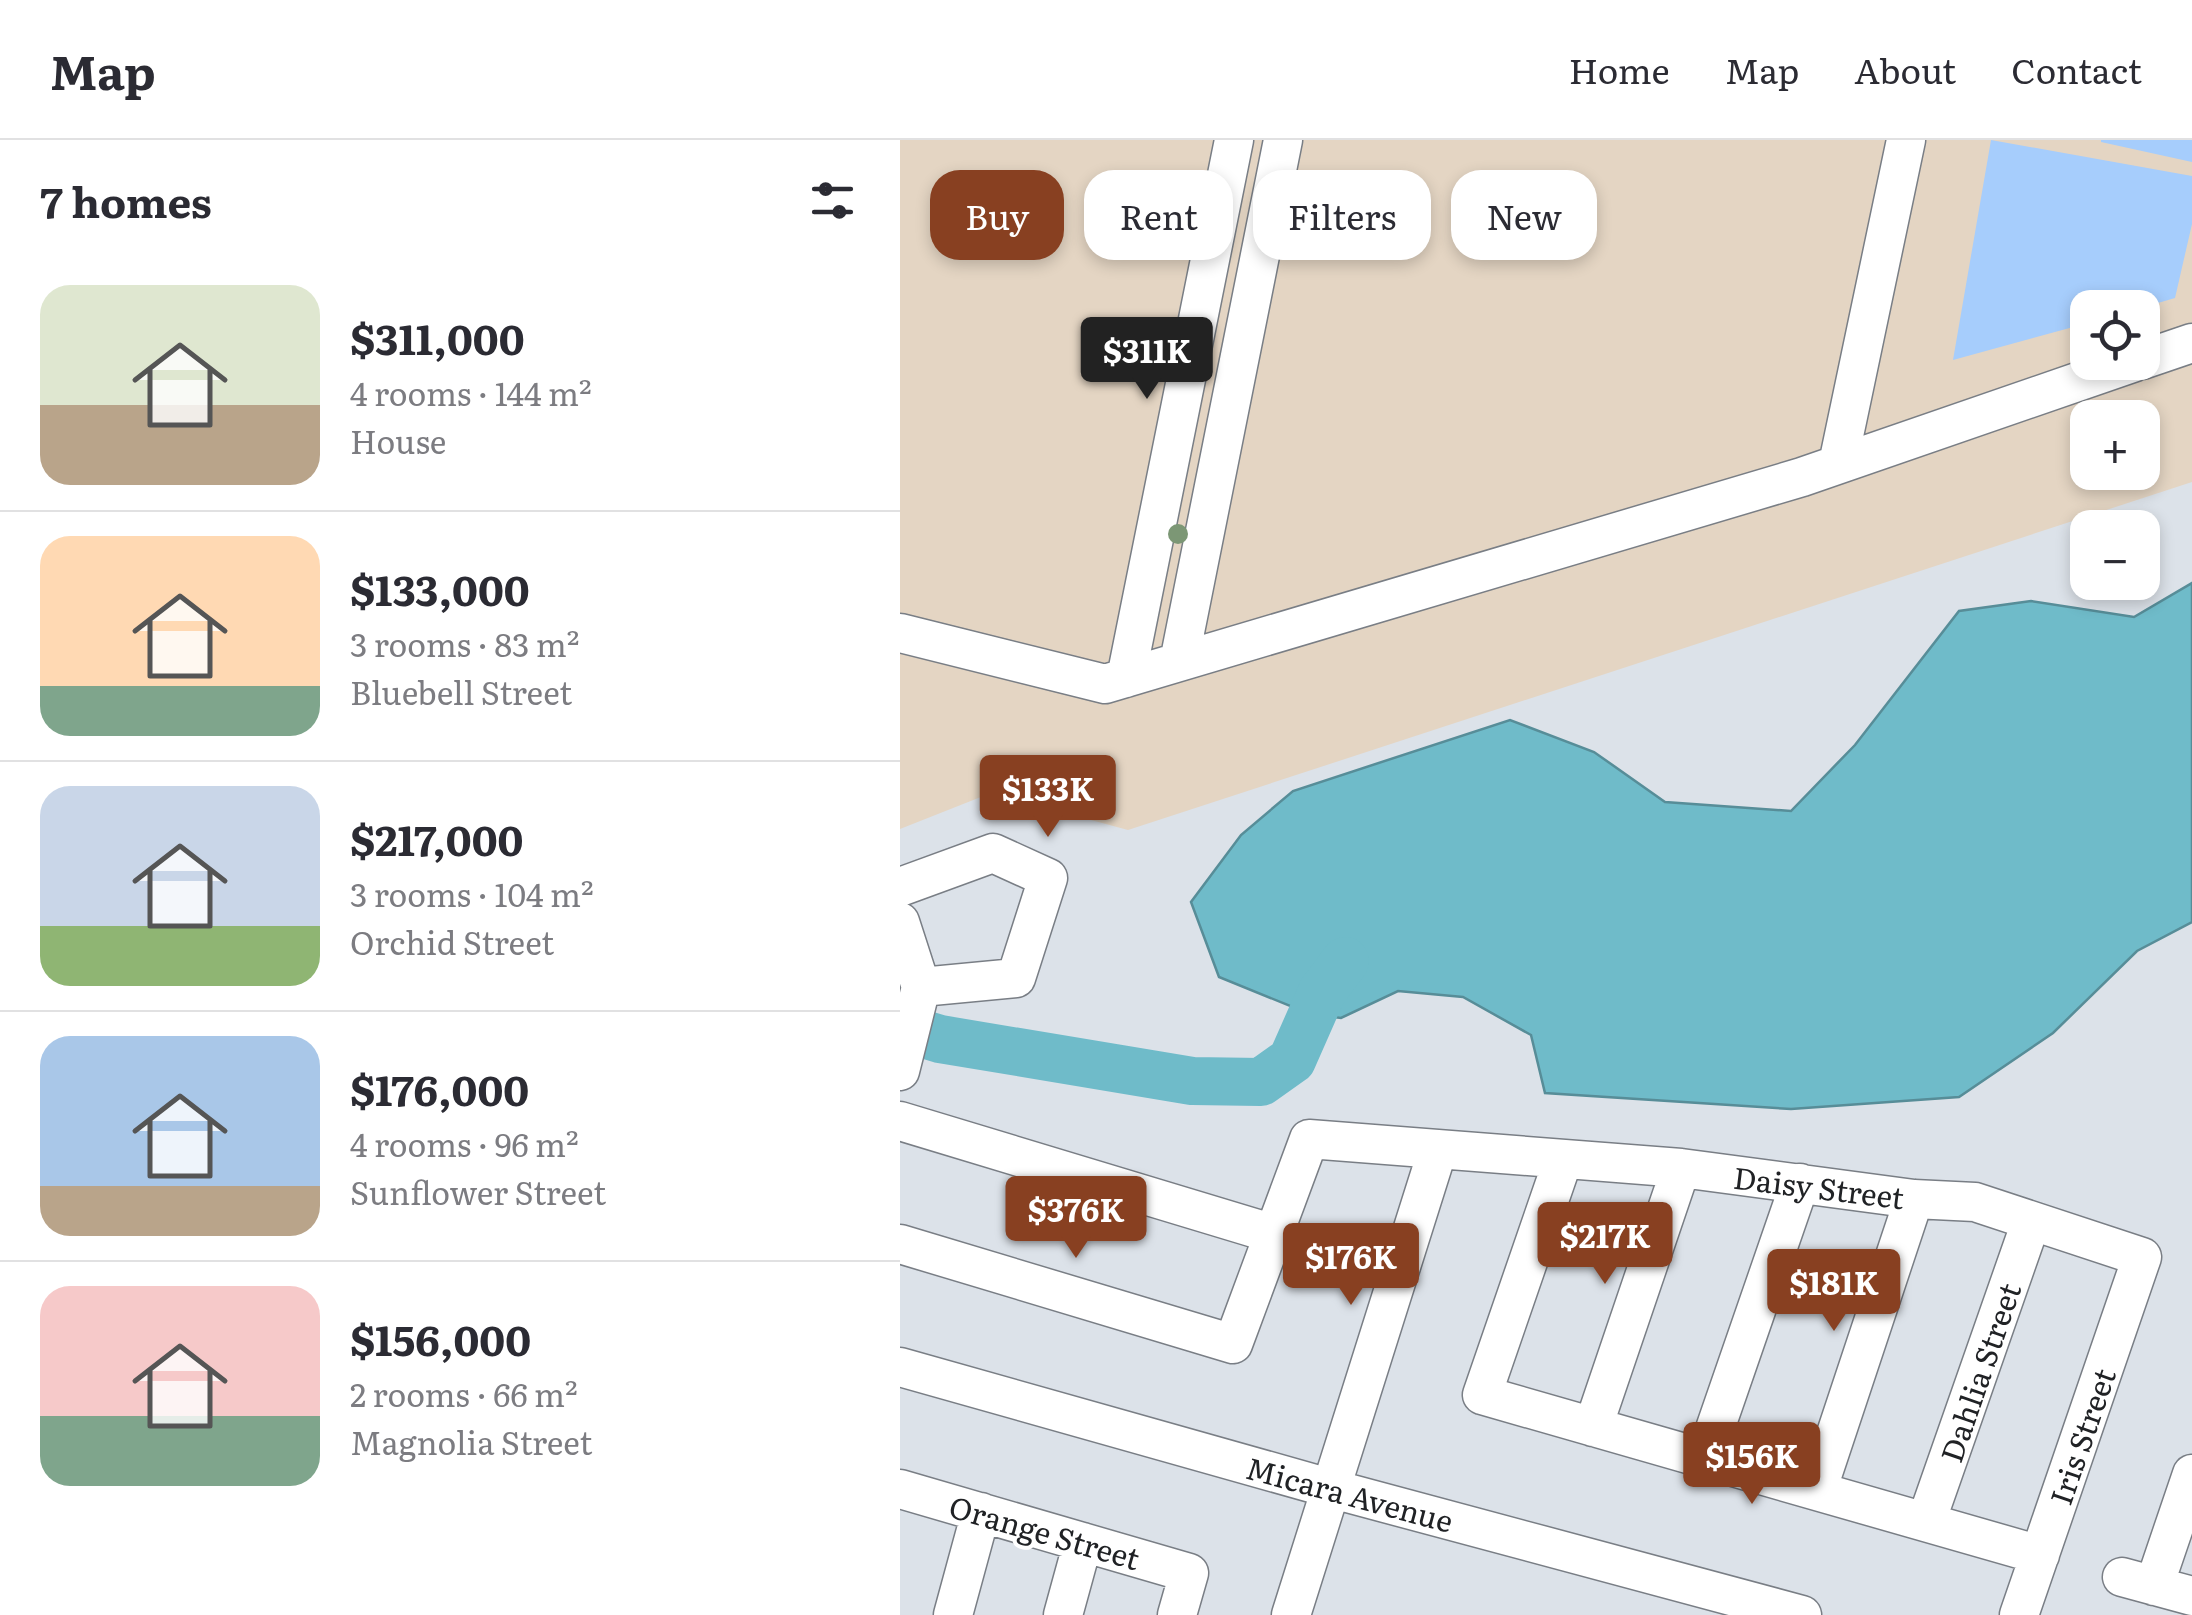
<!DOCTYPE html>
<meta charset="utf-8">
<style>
body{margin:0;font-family:Literata,serif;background:#f2f2f3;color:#2b2b33;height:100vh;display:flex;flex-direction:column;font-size:38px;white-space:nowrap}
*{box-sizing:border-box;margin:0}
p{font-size:32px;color:#7c7c81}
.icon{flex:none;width:55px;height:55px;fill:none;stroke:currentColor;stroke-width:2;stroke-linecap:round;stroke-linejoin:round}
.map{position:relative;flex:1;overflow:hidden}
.sheet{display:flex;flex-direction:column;background:#fff;width:900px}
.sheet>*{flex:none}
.top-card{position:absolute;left:30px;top:30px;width:950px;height:90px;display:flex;gap:20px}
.controls{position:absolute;left:1170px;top:150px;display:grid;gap:20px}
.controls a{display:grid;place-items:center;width:90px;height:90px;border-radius:20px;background:#fff;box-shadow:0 5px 15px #0003;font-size:50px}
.price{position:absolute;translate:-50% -85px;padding:0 22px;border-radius:10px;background:#884021;color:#fff;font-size:32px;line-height:65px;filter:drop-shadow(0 2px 5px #0008)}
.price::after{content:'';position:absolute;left:50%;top:60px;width:30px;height:22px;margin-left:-15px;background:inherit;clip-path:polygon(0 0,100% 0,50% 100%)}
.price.active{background:#222;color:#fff}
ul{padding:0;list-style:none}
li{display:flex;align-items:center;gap:30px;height:250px;padding:0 40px}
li+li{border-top:2px solid #e1e1e2}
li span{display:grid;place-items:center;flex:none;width:280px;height:200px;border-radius:30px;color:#555}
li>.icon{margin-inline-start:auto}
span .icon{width:120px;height:120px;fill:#fffc;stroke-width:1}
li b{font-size:42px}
h2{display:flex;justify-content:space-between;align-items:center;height:120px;padding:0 40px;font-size:42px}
.chip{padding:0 35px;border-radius:30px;background:#fff;box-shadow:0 5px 15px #0003;font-size:35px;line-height:90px}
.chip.active{background:#884021;color:#fff}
header{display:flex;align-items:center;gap:60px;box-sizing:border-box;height:140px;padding:0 50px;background:#fff;border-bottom:2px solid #e1e1e2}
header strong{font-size:48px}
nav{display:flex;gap:55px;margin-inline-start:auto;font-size:35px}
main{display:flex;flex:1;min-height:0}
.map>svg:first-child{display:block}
.industrial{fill:#e4d5c3;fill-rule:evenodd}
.water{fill:#6fbbc9;stroke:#578d98;stroke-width:2.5}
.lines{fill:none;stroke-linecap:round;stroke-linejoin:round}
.river{stroke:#6fbbc9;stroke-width:48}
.building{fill:#a6cdfc}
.minor-casing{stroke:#797e85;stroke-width:41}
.minor{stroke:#fff;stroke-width:38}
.tree{fill:#7c9775}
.labels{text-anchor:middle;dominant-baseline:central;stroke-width:8;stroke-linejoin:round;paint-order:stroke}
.street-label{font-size:30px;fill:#202225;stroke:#fff}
</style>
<header>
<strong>Map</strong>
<nav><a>Home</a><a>Map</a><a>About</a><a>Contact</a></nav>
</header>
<main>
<section class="sheet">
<h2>7 homes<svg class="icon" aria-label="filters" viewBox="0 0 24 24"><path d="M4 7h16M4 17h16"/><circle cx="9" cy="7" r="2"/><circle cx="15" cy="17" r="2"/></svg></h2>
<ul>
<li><span style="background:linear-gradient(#dfe7d0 60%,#b9a48a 0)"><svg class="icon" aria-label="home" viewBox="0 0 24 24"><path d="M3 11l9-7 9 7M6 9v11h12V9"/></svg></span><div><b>$311,000</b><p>4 rooms · 144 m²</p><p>House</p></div></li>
<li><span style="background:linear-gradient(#ffd9b3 75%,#7fa58c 0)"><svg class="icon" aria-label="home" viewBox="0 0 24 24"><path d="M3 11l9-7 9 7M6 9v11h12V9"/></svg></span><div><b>$133,000</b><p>3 rooms · 83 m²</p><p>Bluebell Street</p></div></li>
<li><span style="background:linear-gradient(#c9d6e8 70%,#8fb573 0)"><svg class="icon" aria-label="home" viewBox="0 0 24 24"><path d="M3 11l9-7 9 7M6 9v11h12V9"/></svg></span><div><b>$217,000</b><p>3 rooms · 104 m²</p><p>Orchid Street</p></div></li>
<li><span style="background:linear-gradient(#a9c7e8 75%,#b9a48a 0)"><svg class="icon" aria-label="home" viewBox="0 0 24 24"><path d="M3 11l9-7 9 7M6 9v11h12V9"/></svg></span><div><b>$176,000</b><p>4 rooms · 96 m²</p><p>Sunflower Street</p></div></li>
<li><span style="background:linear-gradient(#f6c9c9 65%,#7fa58c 0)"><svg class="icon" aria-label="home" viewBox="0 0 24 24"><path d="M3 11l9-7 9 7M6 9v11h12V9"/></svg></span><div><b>$156,000</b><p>2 rooms · 66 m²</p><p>Magnolia Street</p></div></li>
</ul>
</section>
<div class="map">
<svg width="1292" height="1475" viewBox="0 0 1292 1475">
<rect width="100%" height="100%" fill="#dce2e9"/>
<path class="industrial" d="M0,0H1292V342L228,690L91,653L0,689ZM1188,168H1242V222H1188ZM1188,278H1242V332H1188Z"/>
<path class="water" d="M1292,443V782L1237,811L1153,893L1059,957L891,969L645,953L631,895L563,857L498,851L441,878L410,874L319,837L291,762L341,695L393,651L610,580L694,612L765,662L891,671L955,605L1059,471L1131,461L1234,477Z"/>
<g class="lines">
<path class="river" d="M0,887L40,899L292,941L361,942L392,920L422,852L445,821"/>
</g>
<path class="building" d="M1091,0L1292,36V84L1275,158L1241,168H1188V183L1053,220Z
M1201,0H1292V22L1201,2Z"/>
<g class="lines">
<defs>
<path id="minor" d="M1242,220L1292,203
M938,324L1006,0
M0,493L205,544L902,337L1235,222
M279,522L383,0
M226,538L334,0
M0,747L93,713L148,738L116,838L21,847
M0,782L21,847L0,931
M0,981L374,1094
M663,1020L582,1255L1140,1415
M0,1104L333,1204L409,999L781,1028L1014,1059L1075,1062L1242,1117L1119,1475
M0,1227L429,1348L902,1475
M693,1287L781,1028
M805,1318L900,1043
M0,1349L289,1433L277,1475
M917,1351L1014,1059
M1026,1382L1131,1082
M1222,1437L1292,1456
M1254,1446L1292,1334
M53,1475L81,1372
M163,1475L183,1402
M391,1475L538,1009"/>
</defs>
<use href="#minor" class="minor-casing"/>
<use href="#minor" class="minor"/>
</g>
<circle class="tree" cx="278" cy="394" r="10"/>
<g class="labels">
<g class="street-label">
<text transform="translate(919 1046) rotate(7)">Daisy Street</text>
<text transform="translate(1079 1232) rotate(-71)">Dahlia Street</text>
<text transform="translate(1181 1296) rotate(-71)">Iris Street</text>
<text transform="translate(450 1353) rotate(15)">Micara Avenue</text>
<text transform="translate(145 1391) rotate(16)">Orange Street</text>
</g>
</g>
</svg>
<div class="controls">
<a><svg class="icon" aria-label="locate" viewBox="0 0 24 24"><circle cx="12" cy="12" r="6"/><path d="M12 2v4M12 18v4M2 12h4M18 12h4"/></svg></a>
<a>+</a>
<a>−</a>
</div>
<b class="price active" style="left:247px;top:262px">$311K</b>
<b class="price" style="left:148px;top:700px">$133K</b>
<b class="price" style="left:176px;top:1121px">$376K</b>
<b class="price" style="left:705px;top:1147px">$217K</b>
<b class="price" style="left:451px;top:1168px">$176K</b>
<b class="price" style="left:934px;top:1194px">$181K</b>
<b class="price" style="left:852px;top:1367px">$156K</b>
<div class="top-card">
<a class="chip active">Buy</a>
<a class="chip">Rent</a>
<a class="chip">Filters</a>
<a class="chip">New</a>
</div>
</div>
</main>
